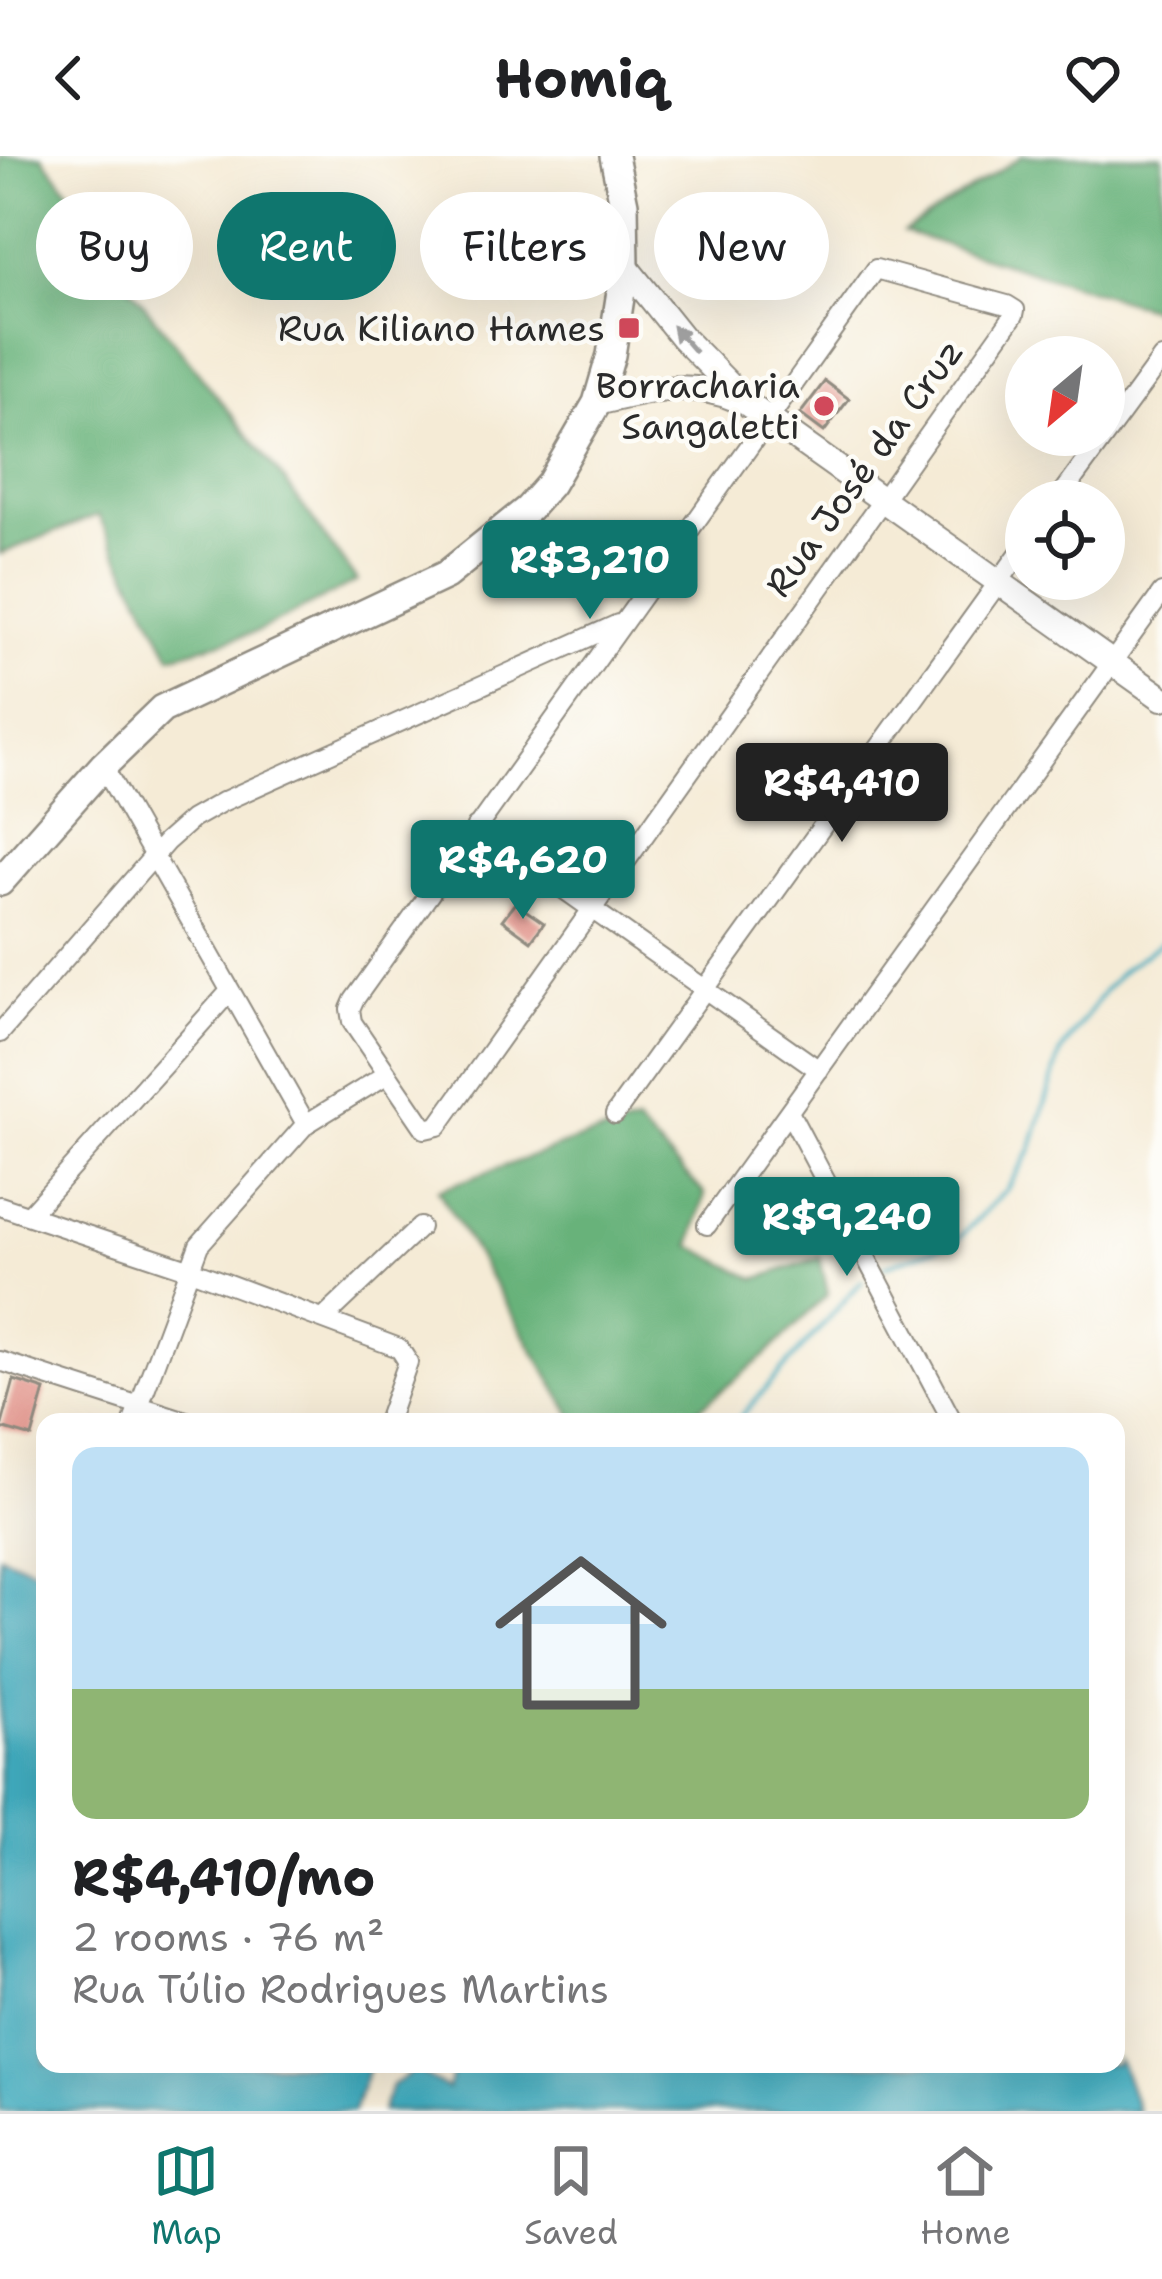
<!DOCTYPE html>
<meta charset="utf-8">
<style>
body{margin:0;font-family:"Shantell Sans",sans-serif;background:#f2f2f2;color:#202124;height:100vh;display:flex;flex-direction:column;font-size:45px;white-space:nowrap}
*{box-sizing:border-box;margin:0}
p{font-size:39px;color:#757577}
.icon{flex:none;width:66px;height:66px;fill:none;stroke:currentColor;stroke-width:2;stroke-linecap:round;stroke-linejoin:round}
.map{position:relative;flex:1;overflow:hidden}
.side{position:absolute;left:36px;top:1257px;width:1089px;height:660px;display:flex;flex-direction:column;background:#fff;border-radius:24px;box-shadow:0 12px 48px #0002}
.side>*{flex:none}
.banner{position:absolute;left:36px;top:36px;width:1092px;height:108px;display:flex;gap:24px}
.needle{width:78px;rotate:209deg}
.fabs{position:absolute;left:1005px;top:180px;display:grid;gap:24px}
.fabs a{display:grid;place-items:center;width:120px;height:120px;border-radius:50%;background:#fff;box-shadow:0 12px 48px #0002;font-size:60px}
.price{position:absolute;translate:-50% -102px;padding:0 27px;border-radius:12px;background:#0f766e;color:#fff;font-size:39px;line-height:78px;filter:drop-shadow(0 3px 6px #0008)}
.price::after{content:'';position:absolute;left:50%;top:72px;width:36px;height:27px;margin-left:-18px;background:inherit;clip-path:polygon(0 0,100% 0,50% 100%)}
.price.active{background:#222;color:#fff}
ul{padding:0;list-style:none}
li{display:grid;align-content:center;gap:24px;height:636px;padding:0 36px}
li span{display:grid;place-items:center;height:372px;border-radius:24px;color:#555}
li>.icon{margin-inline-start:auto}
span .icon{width:216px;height:216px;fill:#fffc;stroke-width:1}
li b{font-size:51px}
.pill{padding:0 42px;border-radius:54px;background:#fff;box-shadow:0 12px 48px #0002;font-size:42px;line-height:108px}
.pill.active{background:#0f766e;color:#fff}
header{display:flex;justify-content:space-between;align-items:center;height:156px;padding:0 36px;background:#fff;font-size:54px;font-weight:700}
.tab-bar{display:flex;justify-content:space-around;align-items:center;height:168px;border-top:3px solid #e0e0e0;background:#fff;font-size:33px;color:#757577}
.tab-bar a{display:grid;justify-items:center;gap:6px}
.tab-bar .active{color:#0f766e}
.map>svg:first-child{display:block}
.forest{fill:#68b27a;stroke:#4a6e52;stroke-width:3}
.water{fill:#3fabbe;stroke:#356b74;stroke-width:3}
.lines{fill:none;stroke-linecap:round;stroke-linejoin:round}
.stream{stroke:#3fabbe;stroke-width:4.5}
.building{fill:#e19289}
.minor-casing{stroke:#908b80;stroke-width:22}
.tertiary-casing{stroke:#908b80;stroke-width:28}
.secondary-casing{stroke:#908b80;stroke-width:32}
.minor{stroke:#fff;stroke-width:18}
.tertiary{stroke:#fff;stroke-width:24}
.secondary{stroke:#fff;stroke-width:27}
.oneway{fill:#a0a0a0}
.poi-dot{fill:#d1495b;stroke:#fdfcf7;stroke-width:4.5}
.labels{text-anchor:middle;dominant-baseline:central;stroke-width:9;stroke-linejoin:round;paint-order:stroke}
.poi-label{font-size:36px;fill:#2b2b2b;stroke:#fdfcf7;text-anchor:end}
.street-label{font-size:36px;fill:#2b2b2b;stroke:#fdfcf7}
</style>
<header><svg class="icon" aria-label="back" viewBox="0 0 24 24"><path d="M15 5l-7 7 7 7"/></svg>Homiq<svg class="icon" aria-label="heart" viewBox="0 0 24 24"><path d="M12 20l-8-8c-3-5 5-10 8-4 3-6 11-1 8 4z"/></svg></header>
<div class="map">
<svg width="1162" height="1955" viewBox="0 0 1162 1955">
<rect width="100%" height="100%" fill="#fdfcf7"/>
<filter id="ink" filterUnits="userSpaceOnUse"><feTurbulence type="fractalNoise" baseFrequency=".00833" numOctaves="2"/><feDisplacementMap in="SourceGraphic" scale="24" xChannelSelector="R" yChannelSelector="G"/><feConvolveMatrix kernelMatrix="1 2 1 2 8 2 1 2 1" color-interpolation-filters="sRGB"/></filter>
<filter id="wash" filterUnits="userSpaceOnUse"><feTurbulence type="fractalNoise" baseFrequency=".004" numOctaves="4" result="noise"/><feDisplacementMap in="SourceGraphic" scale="48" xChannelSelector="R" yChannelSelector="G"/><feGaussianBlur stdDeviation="2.7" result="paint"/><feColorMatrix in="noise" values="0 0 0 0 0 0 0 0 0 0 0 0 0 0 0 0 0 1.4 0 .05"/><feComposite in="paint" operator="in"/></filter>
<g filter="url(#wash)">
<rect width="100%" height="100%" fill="#f5ebd6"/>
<path class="forest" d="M0,0H42L114,92L127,127L286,327L357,425L257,476L171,500L98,359L0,398Z
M1022,0H1162V156L904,76Z
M637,968L705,1038L691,1090L756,1123L820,1101L828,1138L765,1200L682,1266H576L438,1034L583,982Z"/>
<path class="water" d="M0,1399L45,1418V1908H370L353,1955H0Z
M1116,1903L1122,1910L1138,1955H382L392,1929L416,1914L448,1933L455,1908H1116Z"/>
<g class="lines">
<path class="stream" d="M885,1110L956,1085L1006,1034L1031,994L1061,896L1105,834L1124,813L1162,786
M736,1266L862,1125"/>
</g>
<g id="blocks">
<path class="building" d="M825,225L849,243L824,276L800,258Z
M515,747L544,767L531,785L502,764Z
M14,1224L45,1234L32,1281L1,1272Z"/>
</g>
</g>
<g filter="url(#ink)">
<use href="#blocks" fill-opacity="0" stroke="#908b80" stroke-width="3"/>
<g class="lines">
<defs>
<path id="minor" d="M876,113L1007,149L1015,154L1014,159L438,970L425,973L352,866L350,853L354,844Z
M1057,345L1162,202
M103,610L306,968
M476,671L819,914
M0,877L166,686L192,663L222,646L618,468
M789,956L953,1266
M615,958L1026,388
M0,1050L188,1113L399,1192L408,1206L387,1266
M29,1059L230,835
M707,1069L1162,437
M323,1163L420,1071
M0,1205L189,1266
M133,1266L199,1089L306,968L386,919"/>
<path id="tertiary" d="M625,110L682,181L749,249L1162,542
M597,247C646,235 688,223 736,243"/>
<path id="secondary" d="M0,726L103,610L162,553L446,419L528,353L550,328L597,247L611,199L625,110L624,48L614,0"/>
</defs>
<use href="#minor" class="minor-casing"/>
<use href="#tertiary" class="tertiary-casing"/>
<use href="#secondary" class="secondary-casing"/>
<use href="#minor" class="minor"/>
<use href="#tertiary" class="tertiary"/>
<use href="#secondary" class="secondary"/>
</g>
<defs><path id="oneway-solid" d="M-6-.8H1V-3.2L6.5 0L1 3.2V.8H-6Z" transform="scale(3)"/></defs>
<use class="oneway" href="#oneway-solid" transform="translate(684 183) rotate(-131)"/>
</g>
<g class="poi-dot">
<rect x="617" y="160" width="24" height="24" rx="6"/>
<circle cx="824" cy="250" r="12"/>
</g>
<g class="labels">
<g class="poi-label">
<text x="605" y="172">Rua Kiliano Hames</text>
<text x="800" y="229">Borracharia<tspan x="800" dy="41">Sangaletti</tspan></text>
</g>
<g class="street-label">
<text transform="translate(864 312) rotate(-54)">Rua José da Cruz</text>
</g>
</g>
</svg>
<div class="fabs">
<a><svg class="needle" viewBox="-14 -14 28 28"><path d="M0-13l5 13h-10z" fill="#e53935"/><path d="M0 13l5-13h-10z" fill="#757577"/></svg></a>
<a><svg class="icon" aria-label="locate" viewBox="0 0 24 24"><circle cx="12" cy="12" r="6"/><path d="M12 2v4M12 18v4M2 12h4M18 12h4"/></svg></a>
</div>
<b class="price" style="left:590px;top:466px">R$3,210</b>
<b class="price active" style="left:842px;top:689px">R$4,410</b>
<b class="price" style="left:523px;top:766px">R$4,620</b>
<b class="price" style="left:847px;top:1123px">R$9,240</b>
<div class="banner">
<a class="pill">Buy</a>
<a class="pill active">Rent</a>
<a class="pill">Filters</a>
<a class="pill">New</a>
</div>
<section class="side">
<ul>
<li><span style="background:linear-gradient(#bfe0f5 65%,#8fb573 0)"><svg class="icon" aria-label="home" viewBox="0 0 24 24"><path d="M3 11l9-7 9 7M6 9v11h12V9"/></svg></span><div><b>R$4,410/mo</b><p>2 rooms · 76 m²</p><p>Rua Túlio Rodrigues Martins</p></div></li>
</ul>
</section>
</div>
<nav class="tab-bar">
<a class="active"><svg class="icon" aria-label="map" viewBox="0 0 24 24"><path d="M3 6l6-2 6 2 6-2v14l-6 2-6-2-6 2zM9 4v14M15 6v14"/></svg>Map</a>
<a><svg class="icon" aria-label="saved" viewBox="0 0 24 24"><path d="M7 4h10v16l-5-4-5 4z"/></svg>Saved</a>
<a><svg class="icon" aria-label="home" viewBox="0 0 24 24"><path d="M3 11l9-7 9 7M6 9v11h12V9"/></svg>Home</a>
</nav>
